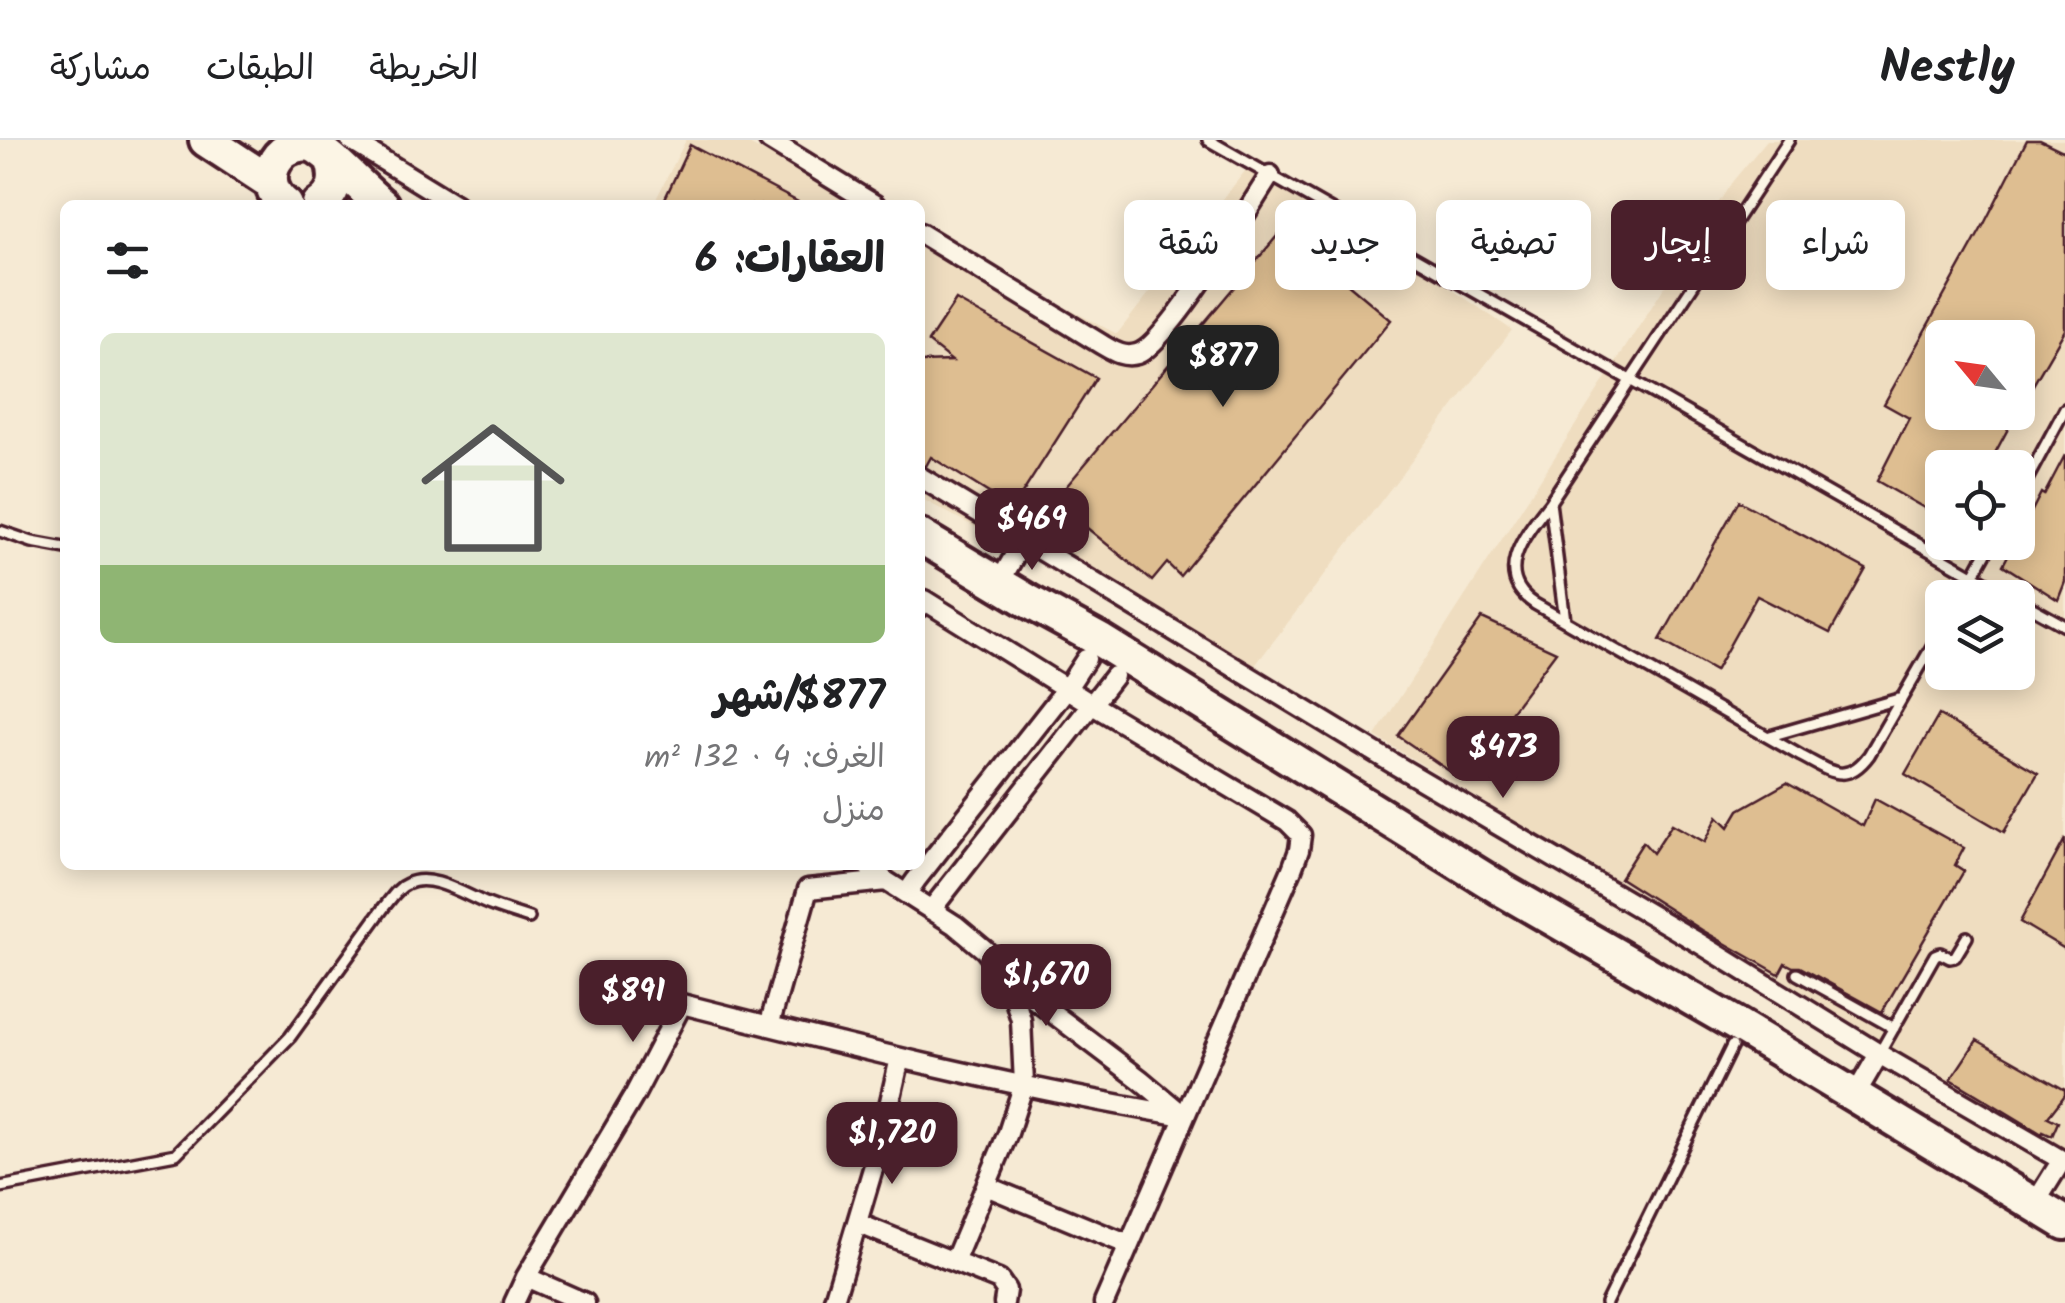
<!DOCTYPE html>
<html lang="ar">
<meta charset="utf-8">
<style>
body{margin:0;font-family:Kalam,"Playpen Sans Arabic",sans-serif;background:#f6f6f6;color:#202124;direction:rtl;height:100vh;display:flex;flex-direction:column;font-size:38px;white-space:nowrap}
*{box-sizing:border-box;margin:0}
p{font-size:32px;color:#757577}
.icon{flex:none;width:55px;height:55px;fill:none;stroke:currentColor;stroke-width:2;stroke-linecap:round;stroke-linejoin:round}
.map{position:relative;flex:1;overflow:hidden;direction:ltr}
.details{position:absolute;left:60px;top:60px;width:865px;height:670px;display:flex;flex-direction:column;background:#fff;border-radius:15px;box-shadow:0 5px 25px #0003;direction:rtl}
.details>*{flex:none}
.top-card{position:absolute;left:955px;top:60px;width:950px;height:90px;direction:rtl;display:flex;gap:20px}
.needle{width:65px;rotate:299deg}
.fabs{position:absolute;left:1925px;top:180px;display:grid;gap:20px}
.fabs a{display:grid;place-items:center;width:110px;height:110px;border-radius:15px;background:#fff;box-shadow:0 5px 25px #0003;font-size:50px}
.price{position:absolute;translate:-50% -85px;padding:0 22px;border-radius:20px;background:#4a1f2b;color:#fff;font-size:32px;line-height:65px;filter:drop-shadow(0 2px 5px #0008)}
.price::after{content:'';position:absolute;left:50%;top:60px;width:30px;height:22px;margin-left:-15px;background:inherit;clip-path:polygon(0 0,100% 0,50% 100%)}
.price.current{background:#222;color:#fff}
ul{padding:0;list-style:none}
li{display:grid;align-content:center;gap:20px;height:530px;padding:0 40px}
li+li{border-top:2px solid #e0e0e0}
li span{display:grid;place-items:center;height:310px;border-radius:15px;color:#555}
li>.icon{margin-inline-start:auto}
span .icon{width:180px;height:180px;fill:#fffc;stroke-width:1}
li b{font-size:42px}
h2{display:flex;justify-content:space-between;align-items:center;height:120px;padding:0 40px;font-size:42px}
.chip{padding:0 35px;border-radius:15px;background:#fff;box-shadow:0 5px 25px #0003;font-size:35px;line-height:90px}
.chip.current{background:#4a1f2b;color:#fff}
header{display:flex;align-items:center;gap:60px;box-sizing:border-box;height:140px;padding:0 50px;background:#fff;border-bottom:2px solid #e0e0e0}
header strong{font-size:48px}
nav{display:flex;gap:55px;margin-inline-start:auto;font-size:35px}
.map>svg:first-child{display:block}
.built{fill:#efddc0;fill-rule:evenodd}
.building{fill:#debe91;stroke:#4a1f2b;stroke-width:2.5}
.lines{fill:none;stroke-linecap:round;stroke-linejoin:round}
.lane-casing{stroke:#4a1f2b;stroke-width:16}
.street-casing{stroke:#4a1f2b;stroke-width:25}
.highway-casing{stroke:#4a1f2b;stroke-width:40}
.lane{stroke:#fcf5e5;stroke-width:9}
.street{stroke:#fcf5e5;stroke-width:18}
.highway{stroke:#fcf5e5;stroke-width:32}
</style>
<header>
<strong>Nestly</strong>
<nav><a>الخريطة</a><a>الطبقات</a><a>مشاركة</a></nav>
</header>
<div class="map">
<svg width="2065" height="1163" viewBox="0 0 2065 1163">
<rect width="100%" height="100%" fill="#f6ead4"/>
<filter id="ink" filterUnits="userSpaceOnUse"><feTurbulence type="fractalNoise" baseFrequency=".01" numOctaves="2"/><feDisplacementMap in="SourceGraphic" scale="20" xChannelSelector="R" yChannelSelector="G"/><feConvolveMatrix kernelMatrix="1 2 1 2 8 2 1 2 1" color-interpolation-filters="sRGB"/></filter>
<g filter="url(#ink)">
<path class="built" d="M686,0H741L867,65H653Z
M1767,0H2065V1015L1375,596L1732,42ZM1942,198H2018V272H1942ZM1942,328H2018V402H1942ZM1942,458H2018V532H1942Z
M1256,17L1512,190L1250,532L920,358V92L1117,194Z"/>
<path class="building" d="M2027,0H2040L2065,12V190L2018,271V198H1942V272H2017L1987,328H1942V378L1877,341L1909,278L1884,264L1984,84Z
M690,5L804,65H662Z
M1283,89L1391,180L1180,436L1167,423L1152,441L1054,361Z
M956,160L1096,238L1013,368L931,317L926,326L920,325V222L952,221L928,202Z
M2065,315V442L2058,460L2003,425L2015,402H2018V398L2041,353L2044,355Z
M1739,361L1866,429L1830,493L1757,456L1715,531L1660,500Z
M1482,478L1556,512L1461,639L1398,596Z
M1939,575L2038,633L2004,692L1905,634Z
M1787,643L1863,686L1875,659L1964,708L1955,725L1964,731L1882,872L1800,827H1793L1785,823L1779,834L1702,790L1620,738L1643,702L1653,713L1672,684L1705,702L1718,676L1729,687L1739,670Z
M2065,699V809L2020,782Z
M1977,900L2065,950V955L2048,977L2058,982L2052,996L2043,992L2042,994L1951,939Z"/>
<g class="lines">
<defs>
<path id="lane" d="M1208,0L2013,458
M1789,0L1550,362C1527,392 1490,434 1535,464L1801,616C1830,631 1846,646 1869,615L1942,489
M2018,356L2065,269
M1550,362L1565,481
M0,391L32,402L65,408
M1961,458L1992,402
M2018,460L2065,486
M1770,596L1902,558
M1797,834L1894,888
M1879,914L1935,815L1940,813L1950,818L1955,817L1967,797
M0,1047L176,1014L290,897L384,767C391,759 397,748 407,744C431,731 468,757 490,765C503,770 516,774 529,778
M1606,1163L1732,906"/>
<path id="street" d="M350,0L456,65
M769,0L875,65
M920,93L1101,204C1113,211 1123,218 1137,214C1166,206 1249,67 1270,35
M920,337L1394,624L1699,803L1879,914L2065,1022
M999,443L1024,399
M920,467L924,460L1091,564L1287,681L1301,695L1299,710L1292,729L1104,1163
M866,725L886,741L955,785L985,810L1009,840L1021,880L1024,944L1008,993L954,1122
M909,756V750L916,740L1067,548L1086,519
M931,770L1114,536
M769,886L808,749L886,741
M1854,957L1879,914
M986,1046L1129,1105
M2034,1065L2062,1020
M857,1083L999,1140L1006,1150L1004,1163
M526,1137L585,1163
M514,1163L526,1137L635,954L682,864C848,906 1015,948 1184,976L1141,940L1009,840
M833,1163L880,1005L900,918"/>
<path id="highway" d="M206,0L270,42
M286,65C256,44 274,0 311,5C326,9 366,53 382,65
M319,65C335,54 338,39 332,21
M920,396L1028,461L1101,501L1501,749L1739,886L2065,1083"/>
</defs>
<use href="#lane" class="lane-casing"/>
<use href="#street" class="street-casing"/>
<use href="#highway" class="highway-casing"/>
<use href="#lane" class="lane"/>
<use href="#street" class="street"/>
<use href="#highway" class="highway"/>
</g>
</g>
</svg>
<div class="fabs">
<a><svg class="needle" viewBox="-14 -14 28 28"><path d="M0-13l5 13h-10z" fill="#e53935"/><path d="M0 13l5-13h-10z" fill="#757577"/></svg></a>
<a><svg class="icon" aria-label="locate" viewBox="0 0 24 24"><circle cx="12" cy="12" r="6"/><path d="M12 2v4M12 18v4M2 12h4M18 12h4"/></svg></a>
<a><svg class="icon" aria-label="layers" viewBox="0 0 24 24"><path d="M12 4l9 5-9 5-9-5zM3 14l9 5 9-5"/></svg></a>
</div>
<b class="price current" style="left:1223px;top:270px">$877</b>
<b class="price" style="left:1032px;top:433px">$469</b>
<b class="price" style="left:1503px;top:661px">$473</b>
<b class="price" style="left:1046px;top:889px">$1,670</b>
<b class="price" style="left:633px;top:905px">$891</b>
<b class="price" style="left:892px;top:1047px">$1,720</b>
<div class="top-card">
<a class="chip">شراء</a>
<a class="chip current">إيجار</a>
<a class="chip">تصفية</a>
<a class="chip">جديد</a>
<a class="chip">شقة</a>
</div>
<section class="details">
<h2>العقارات: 6<svg class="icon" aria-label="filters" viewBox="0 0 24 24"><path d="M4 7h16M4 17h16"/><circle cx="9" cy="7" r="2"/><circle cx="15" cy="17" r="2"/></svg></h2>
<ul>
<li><span style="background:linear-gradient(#dfe7d0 75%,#8fb573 0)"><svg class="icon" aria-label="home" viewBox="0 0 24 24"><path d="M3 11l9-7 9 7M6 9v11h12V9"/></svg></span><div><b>$877/شهر</b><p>الغرف: 4 · 132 m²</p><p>منزل</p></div></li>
</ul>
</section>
</div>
